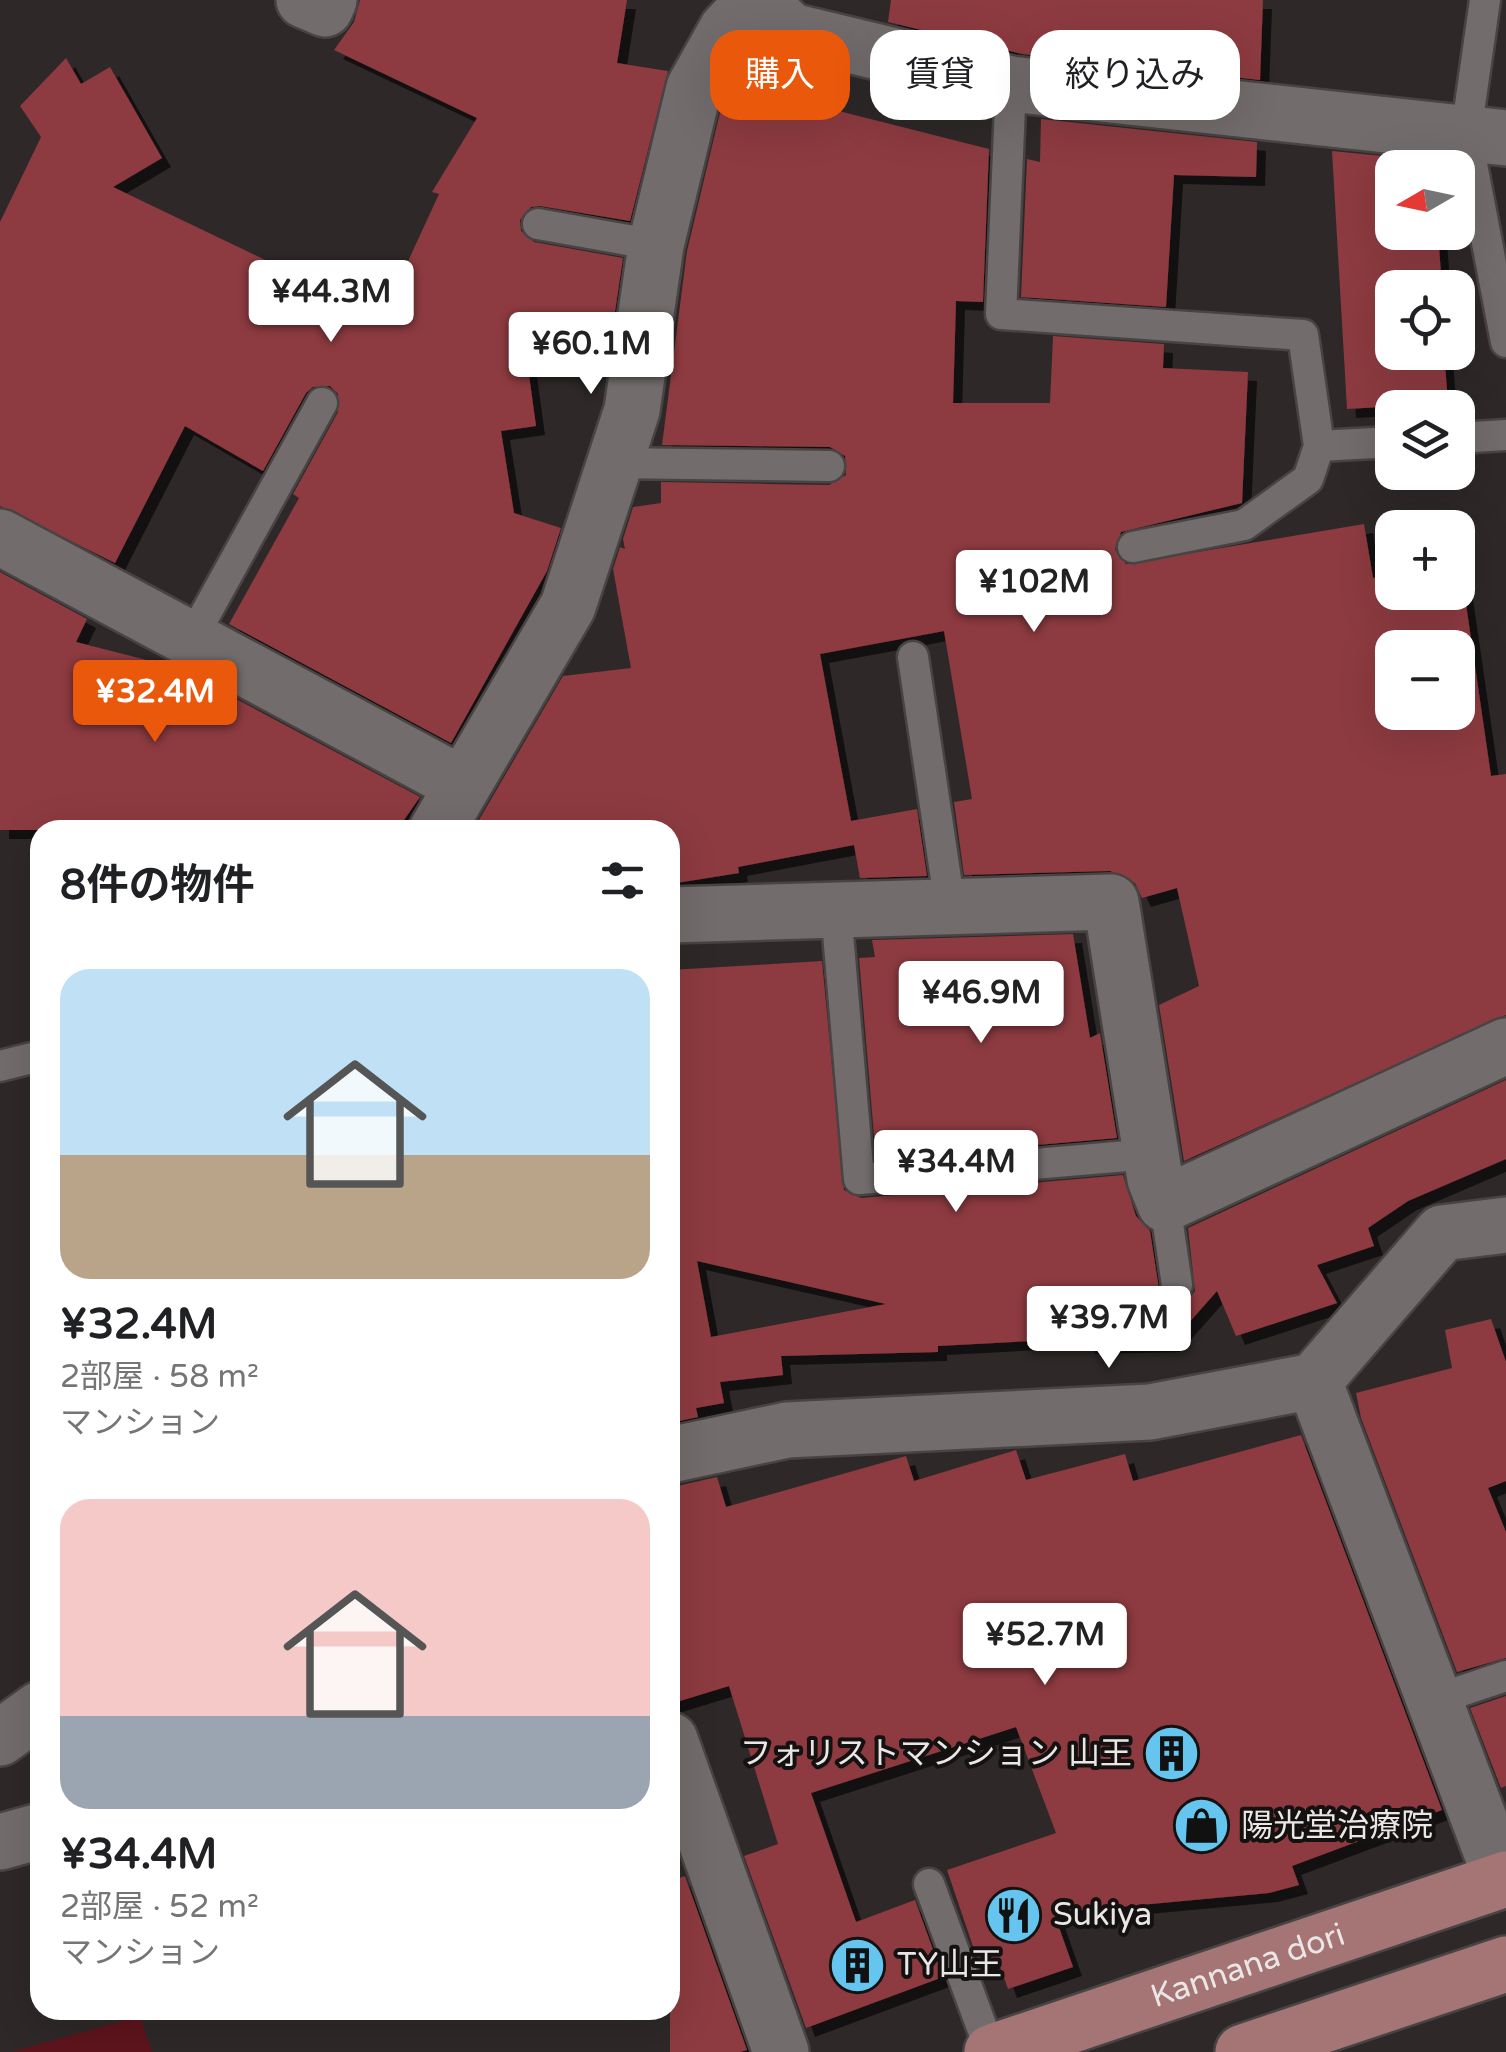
<!DOCTYPE html>
<html lang="ja">
<meta charset="utf-8">
<style>
body{margin:0;font-family:"Varela Round","Noto Sans JP",sans-serif;background:#f2f2f2;color:#202124;height:100vh;display:flex;flex-direction:column;font-size:38px;white-space:nowrap}
*{box-sizing:border-box;margin:0}
p{font-size:32px;color:#757577}
.icon{flex:none;width:55px;height:55px;fill:none;stroke:currentColor;stroke-width:2;stroke-linecap:round;stroke-linejoin:round}
.map{position:relative;flex:1;overflow:hidden}
.side{position:absolute;left:30px;top:820px;width:650px;height:1200px;display:flex;flex-direction:column;background:#fff;border-radius:30px;box-shadow:0 10px 40px #0002}
.side>*{flex:none}
.hud{position:absolute;left:710px;top:30px;width:645px;height:90px;display:flex;gap:20px}
.needle{width:65px;rotate:261deg}
.buttons{position:absolute;left:1375px;top:150px;display:grid;gap:20px}
.buttons a{display:grid;place-items:center;width:100px;height:100px;border-radius:20px;background:#fff;box-shadow:0 10px 40px #0002;font-size:50px}
.price{position:absolute;translate:-50% -85px;padding:0 22px;border-radius:10px;background:#fff;color:#222;font-size:32px;line-height:65px;filter:drop-shadow(0 2px 5px #0008)}
.price::after{content:'';position:absolute;left:50%;top:60px;width:30px;height:22px;margin-left:-15px;background:inherit;clip-path:polygon(0 0,100% 0,50% 100%)}
.price.selected{background:#ea580c;color:#fff}
ul{padding:0;list-style:none}
li{display:grid;align-content:center;gap:20px;height:530px;padding:0 30px}
li span{display:grid;place-items:center;height:310px;border-radius:30px;color:#555}
li>.icon{margin-inline-start:auto}
span .icon{width:180px;height:180px;fill:#fffc;stroke-width:1}
li b{font-size:42px}
h2{display:flex;justify-content:space-between;align-items:center;height:120px;padding:0 30px;font-size:42px}
.chip{padding:0 35px;border-radius:30px;background:#fff;box-shadow:0 10px 40px #0002;font-size:35px;line-height:90px}
.chip.selected{background:#ea580c;color:#fff}
.map>svg:first-child{display:block}
.green{fill:#5e141d}
.building{fill:#8d3a3f;fill-rule:evenodd;filter:url(#shadow)}
.lines{fill:none;stroke-linecap:round;stroke-linejoin:round}
.service-casing{stroke:#494444;stroke-width:35}
.minor-casing{stroke:#494444;stroke-width:60}
.primary-casing{stroke:#494444;stroke-width:60}
.service{stroke:#736c6c;stroke-width:30}
.minor{stroke:#736c6c;stroke-width:55}
.primary{stroke:#a57576;stroke-width:55}
.labels{text-anchor:middle;dominant-baseline:central;stroke-width:8;stroke-linejoin:round;paint-order:stroke}
.poi-label{font-size:32px;fill:#ebe6e6;stroke:#141111;text-anchor:start}
.street-label{font-size:32px;fill:#ebe6e6;stroke:#141111}
</style>
<div class="map">
<svg width="1506" height="2052" viewBox="0 0 1506 2052">
<defs>
<filter id="shadow"><feDropShadow dx="9" dy="9" stdDeviation="0" flood-color="#0009"/></filter>
</defs>
<rect width="100%" height="100%" fill="#2e2828"/>
<path class="green" d="M140,2016L152,2052H11Z"/>
<path class="building" d="M360,0H627L617,63L668,71L630,221L540,206L531,207L520,220L521,231L534,242L623,258L612,332L522,324L536,426L501,431L514,513L561,528L547,571L451,743L229,624L299,498L293,494L338,412V394L330,386L313,387L306,393L263,471L185,426L115,563L0,506V222L41,137L20,106L66,58L81,84L110,67L162,158L113,187L299,276L380,322L439,194L432,192L477,118L334,50L354,22Z
M891,0H1263L1260,80L1022,54L888,22Z
M732,84L989,149L983,302L956,301L953,403H1050L1053,336L1164,344L1163,368L1248,372L1242,503L1121,532L1115,550L1126,564L1364,524L1373,578L1392,574V592H1458L1460,563L1491,776L1506,774V1015L1184,1161L1159,1005L1199,986L1177,888L1142,898L1135,883L1110,871L964,875L954,802L972,799L944,631L820,654L851,821L917,809L927,876L860,878L854,845L738,867L739,873L670,884V830L476,825L563,676L631,668L613,569L620,547L625,549L623,539L633,507L661,503V482L829,485L846,475L845,456L830,447L662,445L687,251L723,100ZM1392,648H1458V712H1392Z
M1041,119L1257,142L1256,177L1174,175L1166,307L1021,297L1027,159L1040,162Z
M1332,151L1433,161V168H1392V232H1438L1442,288H1392V352H1444L1448,403L1347,409Z
M0,572L87,619L76,642L178,668L420,797L397,830H0Z
M1073,934L1090,1038L1100,1033L1117,1138L876,1159L859,958L875,957L872,940Z
M822,961L844,1190L861,1198L1123,1175L1136,1216L1150,1231L1159,1289L1171,1303L1188,1300L1195,1291L1188,1228L1506,1080V1159L1408,1201L1368,1228L1374,1246L1317,1265L1337,1303L1236,1336L1217,1291L1171,1343L1086,1345L1082,1330L1031,1341L938,1346V1352L781,1356L783,1375L720,1382L724,1403L696,1408L698,1417L675,1422V1413L670,1414V970ZM697,1261L886,1304L711,1337Z
M1491,1319L1506,1362V1481L1488,1488L1506,1532V1658L1457,1672L1361,1418L1356,1393L1452,1368L1445,1330Z
M1301,1435L1442,1810L1292,1866L1299,1885L1269,1893L1054,1913L1073,1967L1008,1989L997,1958L979,1964L947,1870L1056,1833L1016,1727L811,1793L856,1922L915,1900L943,1977L806,2028L744,1856L778,1844L729,1686L670,1704V1518L678,1516L677,1486L717,1477L726,1507L906,1456L914,1481L1016,1450L1026,1480L1125,1454L1133,1481Z
M1506,1696V1786L1501,1788L1470,1708Z
M685,1876L747,2050L740,2052H670V1881Z"/>
<g class="lines">
<defs>
<path id="service" d="M1485,0L1466,133L1506,342
M1011,84L1001,314L1303,335L1319,446L1392,442
M538,224L656,245
M1458,438L1506,435
M615,463L829,466
M1133,547L1244,525L1308,479L1319,446
M191,640L322,403
M913,657L950,906
M836,910L859,1179L1151,1154
M0,1066L40,1056
M1165,1204L1177,1285
M1437,1699L1506,1676
M929,1884L991,2052"/>
<path id="minor" d="M304,0L325,9L329,0
M758,0L791,31L1011,84L1506,138
M0,537L463,785
M437,830L568,606L632,410L656,245L694,88L727,29L755,0
M670,915L1111,902L1155,1179L1165,1204L1506,1046
M1314,1381L1502,1880
M670,1455L787,1430L1150,1412L1314,1381L1442,1233L1506,1225
M0,1738L40,1709
M670,1740L781,2052
M0,1842L40,1831"/>
<g id="primary">
<path id="s1" d="M992,2052L1506,1879"/>
<path d="M1243,2052L1506,1964"/>
</g>
</defs>
<use href="#service" class="service-casing"/>
<use href="#minor" class="minor-casing"/>
<use href="#primary" class="primary-casing"/>
<use href="#service" class="service"/>
<use href="#minor" class="minor"/>
<use href="#primary" class="primary"/>
</g>
<defs>
<symbol id="building-disc" viewBox="-11 -11 22 22"><circle r="9.5" fill="#65c5ee" stroke="#141111"/><path d="M-4-6H4V6H1V3H-1V6H-4ZM-2.5-4.3h1.7v1.8h-1.7ZM.8-4.3h1.7v1.8H.8ZM-2.5-1h1.7V.8h-1.7ZM.8-1h1.7V.8H.8Z" fill="#111"/></symbol>
<symbol id="shop-disc" viewBox="-11 -11 22 22"><circle r="9.5" fill="#65c5ee" stroke="#141111"/><path d="M-5-2.5h2.3a2.7 3.5 0 0 1 5.4 0H5L5.5 6h-11ZM-1.5-2.5h3a1.5 2.3 0 0 0-3 0Z" fill="#111"/></symbol>
<symbol id="restaurant-disc" viewBox="-11 -11 22 22"><circle r="9.5" fill="#65c5ee" stroke="#141111"/><path d="M-5-6h1v4h1v-4h1v4h1v-4h1v5L-1.5 .5V6h-2V.5L-5-1ZM5-6V6H3V1.5H1.5Q1.5-4 5-6Z" fill="#111"/></symbol>
</defs>
<g fill-rule="evenodd">
<use href="#building-disc" x="1140" y="1722" width="63" height="63"/>
<use href="#shop-disc" x="1170" y="1794" width="63" height="63"/>
<use href="#restaurant-disc" x="982" y="1884" width="63" height="63"/>
<use href="#building-disc" x="826" y="1934" width="63" height="63"/>
</g>
<g class="labels">
<g class="poi-label">
<text x="1132" y="1754" text-anchor="end">フォリストマンション 山王</text>
<text x="1241" y="1826">陽光堂治療院</text>
<text x="1053" y="1915">Sukiya</text>
<text x="897" y="1965">TY山王</text>
</g>
<g class="street-label">
<text stroke="none"><textPath href="#s1" startOffset="270">Kannana dori</textPath></text>
</g>
</g>
</svg>
<div class="buttons">
<a><svg class="needle" viewBox="-14 -14 28 28"><path d="M0-13l5 13h-10z" fill="#e53935"/><path d="M0 13l5-13h-10z" fill="#757577"/></svg></a>
<a><svg class="icon" aria-label="locate" viewBox="0 0 24 24"><circle cx="12" cy="12" r="6"/><path d="M12 2v4M12 18v4M2 12h4M18 12h4"/></svg></a>
<a><svg class="icon" aria-label="layers" viewBox="0 0 24 24"><path d="M12 4l9 5-9 5-9-5zM3 14l9 5 9-5"/></svg></a>
<a>+</a>
<a>−</a>
</div>
<b class="price" style="left:331px;top:345px">¥44.3M</b>
<b class="price" style="left:591px;top:397px">¥60.1M</b>
<b class="price" style="left:1034px;top:635px">¥102M</b>
<b class="price selected" style="left:155px;top:745px">¥32.4M</b>
<b class="price" style="left:981px;top:1046px">¥46.9M</b>
<b class="price" style="left:956px;top:1215px">¥34.4M</b>
<b class="price" style="left:1109px;top:1371px">¥39.7M</b>
<b class="price" style="left:1045px;top:1688px">¥52.7M</b>
<div class="hud">
<a class="chip selected">購入</a>
<a class="chip">賃貸</a>
<a class="chip">絞り込み</a>
</div>
<section class="side">
<h2>8件の物件<svg class="icon" aria-label="filters" viewBox="0 0 24 24"><path d="M4 7h16M4 17h16"/><circle cx="9" cy="7" r="2"/><circle cx="15" cy="17" r="2"/></svg></h2>
<ul>
<li><span style="background:linear-gradient(#bfe0f5 60%,#b9a48a 0)"><svg class="icon" aria-label="home" viewBox="0 0 24 24"><path d="M3 11l9-7 9 7M6 9v11h12V9"/></svg></span><div><b>¥32.4M</b><p>2部屋 · 58 m²</p><p>マンション</p></div></li>
<li><span style="background:linear-gradient(#f6c9c9 70%,#9aa5b1 0)"><svg class="icon" aria-label="home" viewBox="0 0 24 24"><path d="M3 11l9-7 9 7M6 9v11h12V9"/></svg></span><div><b>¥34.4M</b><p>2部屋 · 52 m²</p><p>マンション</p></div></li>
</ul>
</section>
</div>
